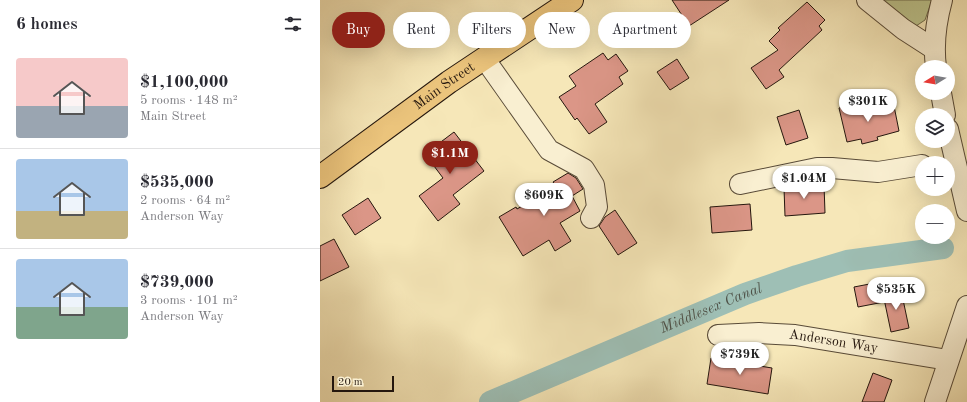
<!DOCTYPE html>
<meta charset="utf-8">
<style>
body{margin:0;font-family:"Old Standard TT",serif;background:#f7f7f7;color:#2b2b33;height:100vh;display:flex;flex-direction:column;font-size:15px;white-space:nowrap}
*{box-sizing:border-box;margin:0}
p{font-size:13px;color:#7c7c81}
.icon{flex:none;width:22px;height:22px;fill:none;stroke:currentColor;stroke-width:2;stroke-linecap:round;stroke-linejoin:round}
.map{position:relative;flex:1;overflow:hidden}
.drawer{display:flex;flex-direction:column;background:#fff;width:320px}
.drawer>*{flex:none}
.top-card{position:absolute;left:12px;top:12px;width:380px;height:36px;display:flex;gap:8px}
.needle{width:26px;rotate:259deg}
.fabs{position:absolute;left:595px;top:60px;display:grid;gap:8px}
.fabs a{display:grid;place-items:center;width:40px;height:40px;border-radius:50%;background:#fff;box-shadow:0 4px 16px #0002;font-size:20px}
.scale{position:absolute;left:12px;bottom:10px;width:62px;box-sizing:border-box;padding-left:4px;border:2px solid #25170e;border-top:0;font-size:11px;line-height:14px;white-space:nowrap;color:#25170e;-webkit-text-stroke:3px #f9efd1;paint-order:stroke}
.price{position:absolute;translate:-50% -34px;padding:0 9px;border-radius:14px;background:#fff;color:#222;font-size:13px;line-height:26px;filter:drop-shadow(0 1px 2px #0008)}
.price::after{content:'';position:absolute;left:50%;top:24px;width:12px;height:9px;margin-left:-6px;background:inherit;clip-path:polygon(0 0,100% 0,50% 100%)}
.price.current{background:#8f2418;color:#fff}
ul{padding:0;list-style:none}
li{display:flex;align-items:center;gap:12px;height:100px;padding:0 16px}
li+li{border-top:1px solid #e1e1e2}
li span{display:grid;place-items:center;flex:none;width:112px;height:80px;border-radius:4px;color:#555}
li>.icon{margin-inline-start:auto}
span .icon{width:48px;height:48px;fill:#fffc;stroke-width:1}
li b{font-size:17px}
h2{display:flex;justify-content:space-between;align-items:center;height:48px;padding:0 16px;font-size:17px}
.chip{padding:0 14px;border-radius:18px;background:#fff;box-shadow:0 4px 16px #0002;font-size:14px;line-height:36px}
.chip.current{background:#8f2418;color:#fff}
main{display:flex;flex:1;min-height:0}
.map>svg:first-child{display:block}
.green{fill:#bdc58e;stroke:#716e4e}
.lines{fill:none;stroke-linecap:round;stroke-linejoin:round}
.canal{stroke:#9ebfb5;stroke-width:22}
.building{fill:#db9687;stroke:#25170e}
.minor-casing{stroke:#594b38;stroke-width:22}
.major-casing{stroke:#25170e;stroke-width:24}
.minor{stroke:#f9efd1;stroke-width:20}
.major{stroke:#ebc47c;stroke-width:22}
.labels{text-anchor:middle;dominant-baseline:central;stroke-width:4;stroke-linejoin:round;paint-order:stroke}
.street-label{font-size:14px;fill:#25170e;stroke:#f9efd1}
.water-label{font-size:15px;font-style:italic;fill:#4f5248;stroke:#f9efd1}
</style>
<main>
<section class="drawer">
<h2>6 homes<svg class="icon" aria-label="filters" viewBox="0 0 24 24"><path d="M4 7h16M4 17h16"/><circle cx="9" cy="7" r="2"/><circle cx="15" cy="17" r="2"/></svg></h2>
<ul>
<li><span style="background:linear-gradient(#f6c9c9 60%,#9aa5b1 0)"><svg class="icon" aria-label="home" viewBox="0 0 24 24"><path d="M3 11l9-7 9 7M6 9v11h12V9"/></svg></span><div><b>$1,100,000</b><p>5 rooms · 148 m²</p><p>Main Street</p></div></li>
<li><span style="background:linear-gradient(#a9c7e8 65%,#c2b280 0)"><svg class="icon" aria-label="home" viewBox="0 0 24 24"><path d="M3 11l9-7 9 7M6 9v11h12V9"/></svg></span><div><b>$535,000</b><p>2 rooms · 64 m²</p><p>Anderson Way</p></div></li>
<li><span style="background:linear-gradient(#a9c7e8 60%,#7fa58c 0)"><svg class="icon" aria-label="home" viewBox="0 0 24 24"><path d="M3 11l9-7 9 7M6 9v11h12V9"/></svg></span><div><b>$739,000</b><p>3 rooms · 101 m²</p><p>Anderson Way</p></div></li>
</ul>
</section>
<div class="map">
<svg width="647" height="402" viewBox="0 0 647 402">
<rect width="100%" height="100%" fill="#f6e7b8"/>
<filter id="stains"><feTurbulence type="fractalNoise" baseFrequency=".005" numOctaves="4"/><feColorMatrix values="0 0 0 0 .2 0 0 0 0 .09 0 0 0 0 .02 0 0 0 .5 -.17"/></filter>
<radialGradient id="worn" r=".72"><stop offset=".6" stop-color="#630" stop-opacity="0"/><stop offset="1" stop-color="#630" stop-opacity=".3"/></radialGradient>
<path class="green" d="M555,0H612L605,20L596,26Z"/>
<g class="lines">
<path class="canal" id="s1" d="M170,402L425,294L477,276L527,261L623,248"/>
</g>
<path class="building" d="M352,0H409L369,26Z
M487,2L505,20L499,26L502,30L459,70L464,77L446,89L431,68L458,50L449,41L460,30L458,28Z
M283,53L288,60L296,54L308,71L299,77L303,84L275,104L287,122L269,134L257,118L255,120L239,97L256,86L249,76Z
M357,59L369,78L350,90L337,72Z
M541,103L543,109L552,107L553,111L574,106L579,131L557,137L558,140L542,144L541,139L527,142L519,108Z
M479,110L488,138L466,145L457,117Z
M134,132L164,171L133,195L140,204L118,221L99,196L123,178L105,154Z
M248,173L256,178L263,189L252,196L260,211L240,223L251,241L235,251L229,240L203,256L179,217L196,207L197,209L236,186L233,182Z
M504,185L505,213L465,216L464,188Z
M48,198L61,218L35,235L22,215Z
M430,204L432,230L392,233L390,207Z
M295,210L317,243L298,255L279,226L285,217Z
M14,239L29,267L0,281V246Z
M560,282L564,302L538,307L534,287Z
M581,290L589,328L571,332L563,294Z
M391,358L452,368L448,394L387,384Z
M553,373L572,380L564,402H542Z"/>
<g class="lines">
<defs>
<g id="minor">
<path d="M547,0L583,29L614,49"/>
<path d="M164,58L229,150L264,169L274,185L277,207L271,218"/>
<path d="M616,67C613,44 616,22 622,0"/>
<path d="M621,93L625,115"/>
<path d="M628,129L647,211"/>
<path d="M420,184L497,168H512L558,172L602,165"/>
<path id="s2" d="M398,335L439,333L475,335L628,360"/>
<path d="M615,402L647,306"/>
</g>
<g id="major">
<path id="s3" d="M0,177L129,82L252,0"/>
</g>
</defs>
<use href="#minor" class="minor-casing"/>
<use href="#major" class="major-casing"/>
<use href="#minor" class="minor"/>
<use href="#major" class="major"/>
</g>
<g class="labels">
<g class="street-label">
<text stroke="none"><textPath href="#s3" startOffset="154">Main Street</textPath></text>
<text stroke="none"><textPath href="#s2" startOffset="116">Anderson Way</textPath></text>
</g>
<g class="water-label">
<text stroke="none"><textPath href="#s1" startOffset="240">Middlesex Canal</textPath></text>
</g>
</g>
<rect width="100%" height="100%" filter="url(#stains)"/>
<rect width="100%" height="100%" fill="url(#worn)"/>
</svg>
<div class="fabs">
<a><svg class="needle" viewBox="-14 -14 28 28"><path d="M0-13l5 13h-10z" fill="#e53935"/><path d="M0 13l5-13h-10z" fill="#7c7c81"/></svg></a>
<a><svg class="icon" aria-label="layers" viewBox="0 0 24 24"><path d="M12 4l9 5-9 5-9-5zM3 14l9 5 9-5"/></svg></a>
<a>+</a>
<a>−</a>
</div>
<div class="scale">20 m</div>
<b class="price" style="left:548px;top:123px">$301K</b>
<b class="price current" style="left:130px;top:175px">$1.1M</b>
<b class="price" style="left:484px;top:200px">$1.04M</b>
<b class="price" style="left:224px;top:217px">$609K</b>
<b class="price" style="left:576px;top:311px">$535K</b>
<b class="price" style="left:420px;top:376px">$739K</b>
<div class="top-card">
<a class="chip current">Buy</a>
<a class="chip">Rent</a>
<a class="chip">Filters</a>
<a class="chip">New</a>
<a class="chip">Apartment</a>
</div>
</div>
</main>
